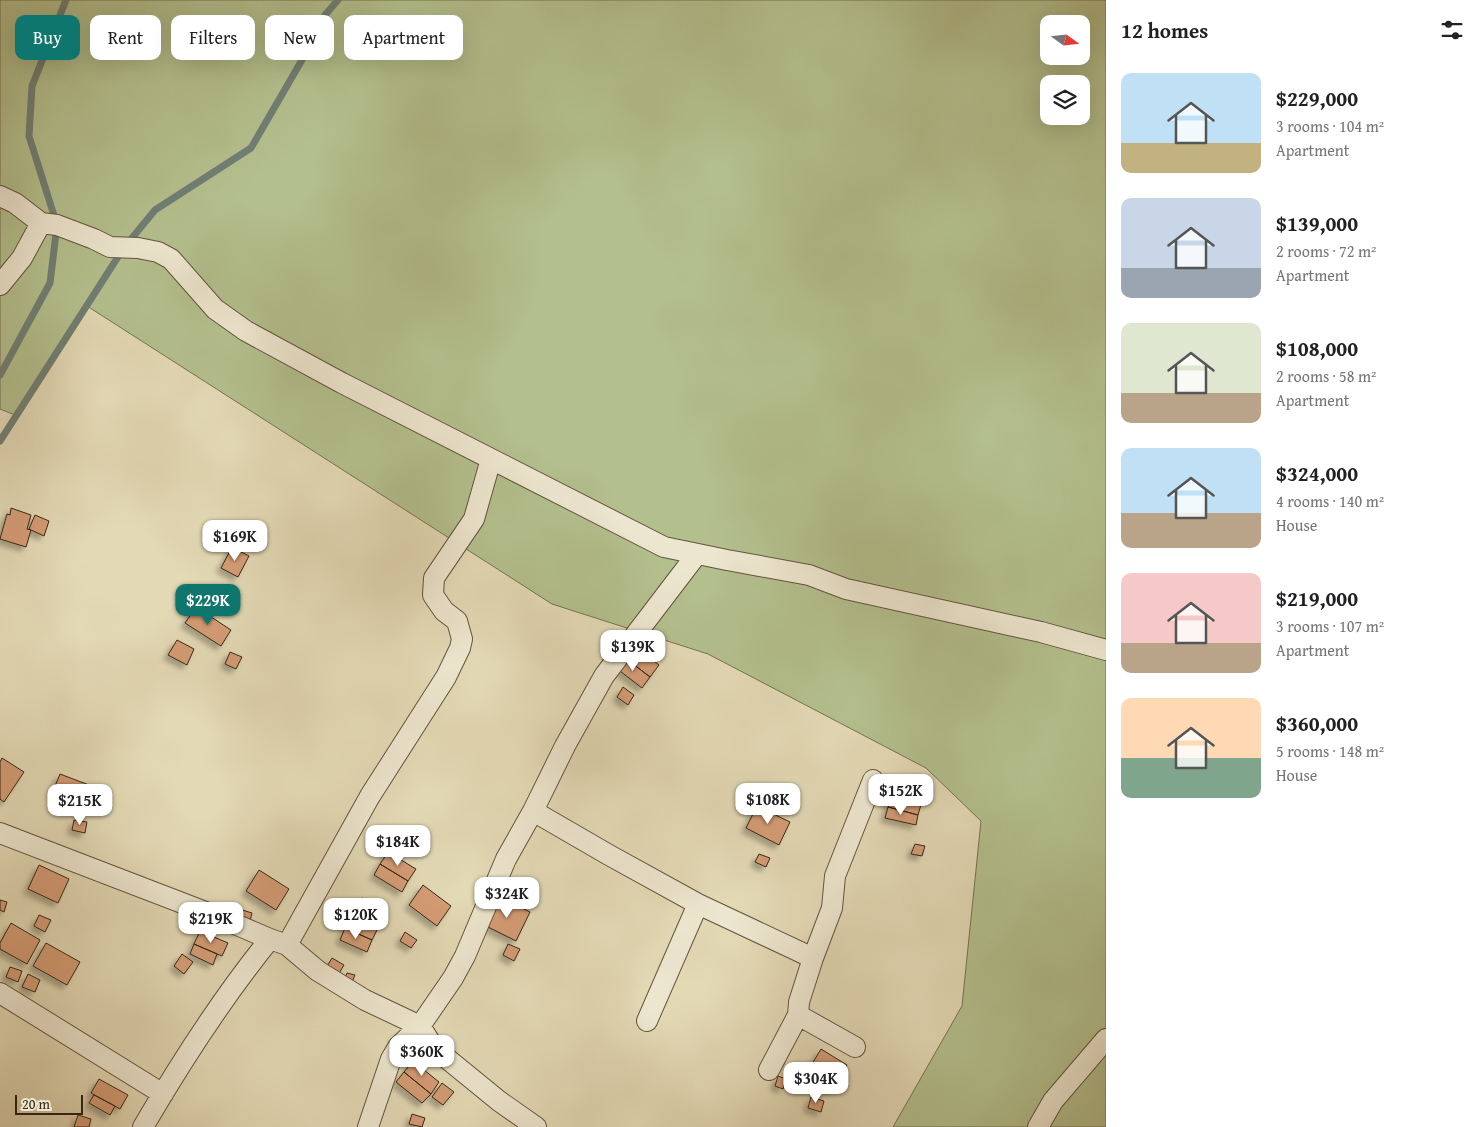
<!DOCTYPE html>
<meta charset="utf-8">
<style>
body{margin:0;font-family:"Gentium Book Plus",serif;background:#f6f6f6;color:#202124;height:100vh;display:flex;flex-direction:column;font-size:19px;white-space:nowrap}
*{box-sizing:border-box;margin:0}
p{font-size:16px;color:#757577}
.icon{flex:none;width:28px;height:28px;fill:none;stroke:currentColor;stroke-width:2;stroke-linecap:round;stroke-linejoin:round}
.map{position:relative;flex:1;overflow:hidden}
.side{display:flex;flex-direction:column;background:#fff;width:375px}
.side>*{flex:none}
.hud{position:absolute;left:15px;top:15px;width:475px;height:45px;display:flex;gap:10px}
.needle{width:32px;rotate:105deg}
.buttons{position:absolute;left:1040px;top:15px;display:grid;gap:10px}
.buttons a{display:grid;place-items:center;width:50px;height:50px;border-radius:10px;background:#fff;box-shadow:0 5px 20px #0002;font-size:25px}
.scale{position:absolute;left:15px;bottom:12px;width:68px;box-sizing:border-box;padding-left:5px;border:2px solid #372714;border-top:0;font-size:14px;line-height:18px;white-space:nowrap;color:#372714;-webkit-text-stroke:4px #ede6cf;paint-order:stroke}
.price{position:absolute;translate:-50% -42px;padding:0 11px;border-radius:10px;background:#fff;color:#222;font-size:16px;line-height:32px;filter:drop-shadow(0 1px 2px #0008)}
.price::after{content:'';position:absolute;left:50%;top:30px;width:15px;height:11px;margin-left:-8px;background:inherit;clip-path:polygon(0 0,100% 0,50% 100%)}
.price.current{background:#0f766e;color:#fff}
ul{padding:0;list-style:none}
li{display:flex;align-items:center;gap:15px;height:125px;padding:0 15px}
li span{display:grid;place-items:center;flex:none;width:140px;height:100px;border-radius:10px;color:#555}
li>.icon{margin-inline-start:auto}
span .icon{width:60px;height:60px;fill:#fffc;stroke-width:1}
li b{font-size:21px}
h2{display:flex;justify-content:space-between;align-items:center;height:60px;padding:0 15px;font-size:21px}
.tag{padding:0 18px;border-radius:10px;background:#fff;box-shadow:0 5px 20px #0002;font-size:18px;line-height:45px}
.tag.current{background:#0f766e;color:#fff}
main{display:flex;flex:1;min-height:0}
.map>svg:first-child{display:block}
.green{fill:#b3bf8d;stroke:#757350;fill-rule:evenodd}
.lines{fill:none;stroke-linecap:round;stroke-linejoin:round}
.stream{stroke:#707f74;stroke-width:7}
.building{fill:#d49c75;stroke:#372714;filter:url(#shadow)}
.minor-casing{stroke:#62543c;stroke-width:22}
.minor{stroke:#ede6cf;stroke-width:20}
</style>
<main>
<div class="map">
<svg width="1106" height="1127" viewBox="0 0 1106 1127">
<defs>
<filter id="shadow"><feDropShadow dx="-4.5" dy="4.5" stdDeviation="2.5" flood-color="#0004"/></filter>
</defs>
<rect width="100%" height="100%" fill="#e3d9b5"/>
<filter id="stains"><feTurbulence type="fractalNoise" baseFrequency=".004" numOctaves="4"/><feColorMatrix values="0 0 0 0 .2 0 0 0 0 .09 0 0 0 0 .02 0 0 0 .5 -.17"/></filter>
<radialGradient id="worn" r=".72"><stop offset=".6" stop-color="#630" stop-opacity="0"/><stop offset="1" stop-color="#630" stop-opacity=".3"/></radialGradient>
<path class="green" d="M0,0H1106V1127H893L962,1006L981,821L926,768L708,654L552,604L87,306L15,415L0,409ZM1049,24H1081V56H1049ZM1049,84H1081V116H1049Z"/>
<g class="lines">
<path class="stream" d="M0,375L50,283L57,225L29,136L32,86L66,0
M0,441L123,249L155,210L251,148L317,34L325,15L338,0"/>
</g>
<path class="building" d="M11,508L31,515L27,529L31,530L26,547L0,539L7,514L10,515Z
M35,515L49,521L44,536L29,529Z
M232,547L249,556L238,577L221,568Z
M224,594L237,599L233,611L219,606Z
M196,607L231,630L221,646L185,623Z
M177,640L194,649L187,665L168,655Z
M633,645L659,665L650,677L624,657Z
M230,652L242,657L236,669L225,664Z
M624,657L650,677L642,688L616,668Z
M623,687L634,695L628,705L617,697Z
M2,758L24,772L4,802L0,799V762Z
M60,774L89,785L82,803L53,791Z
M891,793L922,801L918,815L888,807Z
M757,806L790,822L779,845L746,828Z
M888,807L918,815L916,825L885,818Z
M74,820L87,822L85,833L72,830Z
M915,844L925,846L922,856L911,854Z
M388,852L416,869L408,881L380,864Z
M759,854L770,858L766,867L755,862Z
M380,864L408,881L402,892L374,875Z
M39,865L69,879L58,903L28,889Z
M259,870L289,889L276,910L246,891Z
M423,885L451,906L437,926L409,905Z
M498,896L530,912L516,941L484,925Z
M362,898L374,902L370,912L359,908Z
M0,900L7,902L4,912L0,910Z
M239,909L252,913L249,925L236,921Z
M39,915L51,920L45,932L34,926Z
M350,916L378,928L372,940L345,928Z
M11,923L40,940L27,964L0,949V943Z
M345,928L372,940L367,952L340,940Z
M200,931L228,943L222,956L194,944Z
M405,932L417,940L411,948L400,941Z
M46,943L80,962L67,985L33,966Z
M194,944L217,954L213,965L190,954Z
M508,944L520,949L514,961L503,955Z
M182,954L193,962L184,974L174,966Z
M332,958L344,965L338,975L326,968Z
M10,967L22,971L18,982L6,977Z
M347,973L355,975L352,982L344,980Z
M28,974L40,980L35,992L22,987Z
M821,1049L847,1065L832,1090L806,1074Z
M413,1061L439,1082L431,1094L404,1072Z
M404,1072L431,1094L422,1103L396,1082Z
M778,1076L786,1079L783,1089L775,1086Z
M99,1079L128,1095L120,1109L91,1093Z
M442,1083L454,1092L443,1105L432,1097Z
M94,1095L115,1106L110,1115L89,1103Z
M811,1097L824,1101L821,1112L808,1108Z
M412,1114L425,1118L422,1127L409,1124Z
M78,1115L91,1119L89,1127H74Z"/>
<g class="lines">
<defs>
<path id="minor" d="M0,196L15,203L41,223L57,225L94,239L110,247L138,248L158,252L171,259L215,309L246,331L342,383L664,547L727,560L809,575L846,589L1041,632L1106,650
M0,285L22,258L41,223
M533,811L609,855L698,904L813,958
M0,833L216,916L270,939L287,945L318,971L365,1000L420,1026L434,1048L499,1101L536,1127
M287,945L370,796L446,677L460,648L462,639L457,621L444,611L433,595L434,578L474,519L491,459
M0,993L163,1094
M798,1015L855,1047
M647,1021L698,904
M769,1070L798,1015L799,1002L813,958L832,908L835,876L873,780
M143,1127C181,1062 222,998 270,939
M368,1127L391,1059L398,1047L420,1026L453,978L465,956L506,859L533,811L565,746L604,676L697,554
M1038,1127L1053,1101L1106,1039"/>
</defs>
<use href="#minor" class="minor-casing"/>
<use href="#minor" class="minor"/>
</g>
<rect width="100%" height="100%" filter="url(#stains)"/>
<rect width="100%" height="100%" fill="url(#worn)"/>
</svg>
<div class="buttons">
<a><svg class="needle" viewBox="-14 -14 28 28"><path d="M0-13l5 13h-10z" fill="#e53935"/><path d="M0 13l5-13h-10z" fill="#757577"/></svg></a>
<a><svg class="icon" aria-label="layers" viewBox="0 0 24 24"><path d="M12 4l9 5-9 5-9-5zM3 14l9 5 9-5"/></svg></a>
</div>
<div class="scale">20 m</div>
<b class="price" style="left:235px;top:562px">$169K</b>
<b class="price current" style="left:208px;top:626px">$229K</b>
<b class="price" style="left:633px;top:672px">$139K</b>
<b class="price" style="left:901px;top:816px">$152K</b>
<b class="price" style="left:768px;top:825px">$108K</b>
<b class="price" style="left:80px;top:826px">$215K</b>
<b class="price" style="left:398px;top:867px">$184K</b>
<b class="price" style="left:507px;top:919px">$324K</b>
<b class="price" style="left:356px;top:940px">$120K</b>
<b class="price" style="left:211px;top:944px">$219K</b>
<b class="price" style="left:422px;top:1077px">$360K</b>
<b class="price" style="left:816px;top:1104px">$304K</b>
<div class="hud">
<a class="tag current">Buy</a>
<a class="tag">Rent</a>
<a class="tag">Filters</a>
<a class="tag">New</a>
<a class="tag">Apartment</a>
</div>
</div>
<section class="side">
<h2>12 homes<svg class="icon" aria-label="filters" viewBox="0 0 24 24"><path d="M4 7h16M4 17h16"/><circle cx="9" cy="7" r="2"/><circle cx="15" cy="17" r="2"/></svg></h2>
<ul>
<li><span style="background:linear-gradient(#bfe0f5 70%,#c2b280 0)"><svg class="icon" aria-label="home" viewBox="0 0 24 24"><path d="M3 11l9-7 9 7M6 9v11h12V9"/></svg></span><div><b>$229,000</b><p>3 rooms · 104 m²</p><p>Apartment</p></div></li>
<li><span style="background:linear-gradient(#c9d6e8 70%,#9aa5b1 0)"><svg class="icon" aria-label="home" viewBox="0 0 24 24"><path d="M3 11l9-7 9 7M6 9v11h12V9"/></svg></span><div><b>$139,000</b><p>2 rooms · 72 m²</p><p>Apartment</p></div></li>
<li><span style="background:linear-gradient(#dfe7d0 70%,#b9a48a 0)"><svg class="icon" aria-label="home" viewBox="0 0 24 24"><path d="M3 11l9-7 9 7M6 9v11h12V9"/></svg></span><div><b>$108,000</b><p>2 rooms · 58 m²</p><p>Apartment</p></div></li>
<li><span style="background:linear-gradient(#bfe0f5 65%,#b9a48a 0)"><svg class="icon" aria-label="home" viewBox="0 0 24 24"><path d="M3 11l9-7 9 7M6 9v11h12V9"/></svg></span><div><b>$324,000</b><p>4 rooms · 140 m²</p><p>House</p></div></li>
<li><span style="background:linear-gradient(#f6c9c9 70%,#b9a48a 0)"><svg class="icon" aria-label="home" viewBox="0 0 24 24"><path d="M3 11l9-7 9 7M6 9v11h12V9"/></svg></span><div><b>$219,000</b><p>3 rooms · 107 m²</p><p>Apartment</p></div></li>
<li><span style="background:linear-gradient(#ffd9b3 60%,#7fa58c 0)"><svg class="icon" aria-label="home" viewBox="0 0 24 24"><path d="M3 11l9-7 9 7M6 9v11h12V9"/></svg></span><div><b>$360,000</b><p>5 rooms · 148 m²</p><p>House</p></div></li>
</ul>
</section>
</main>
